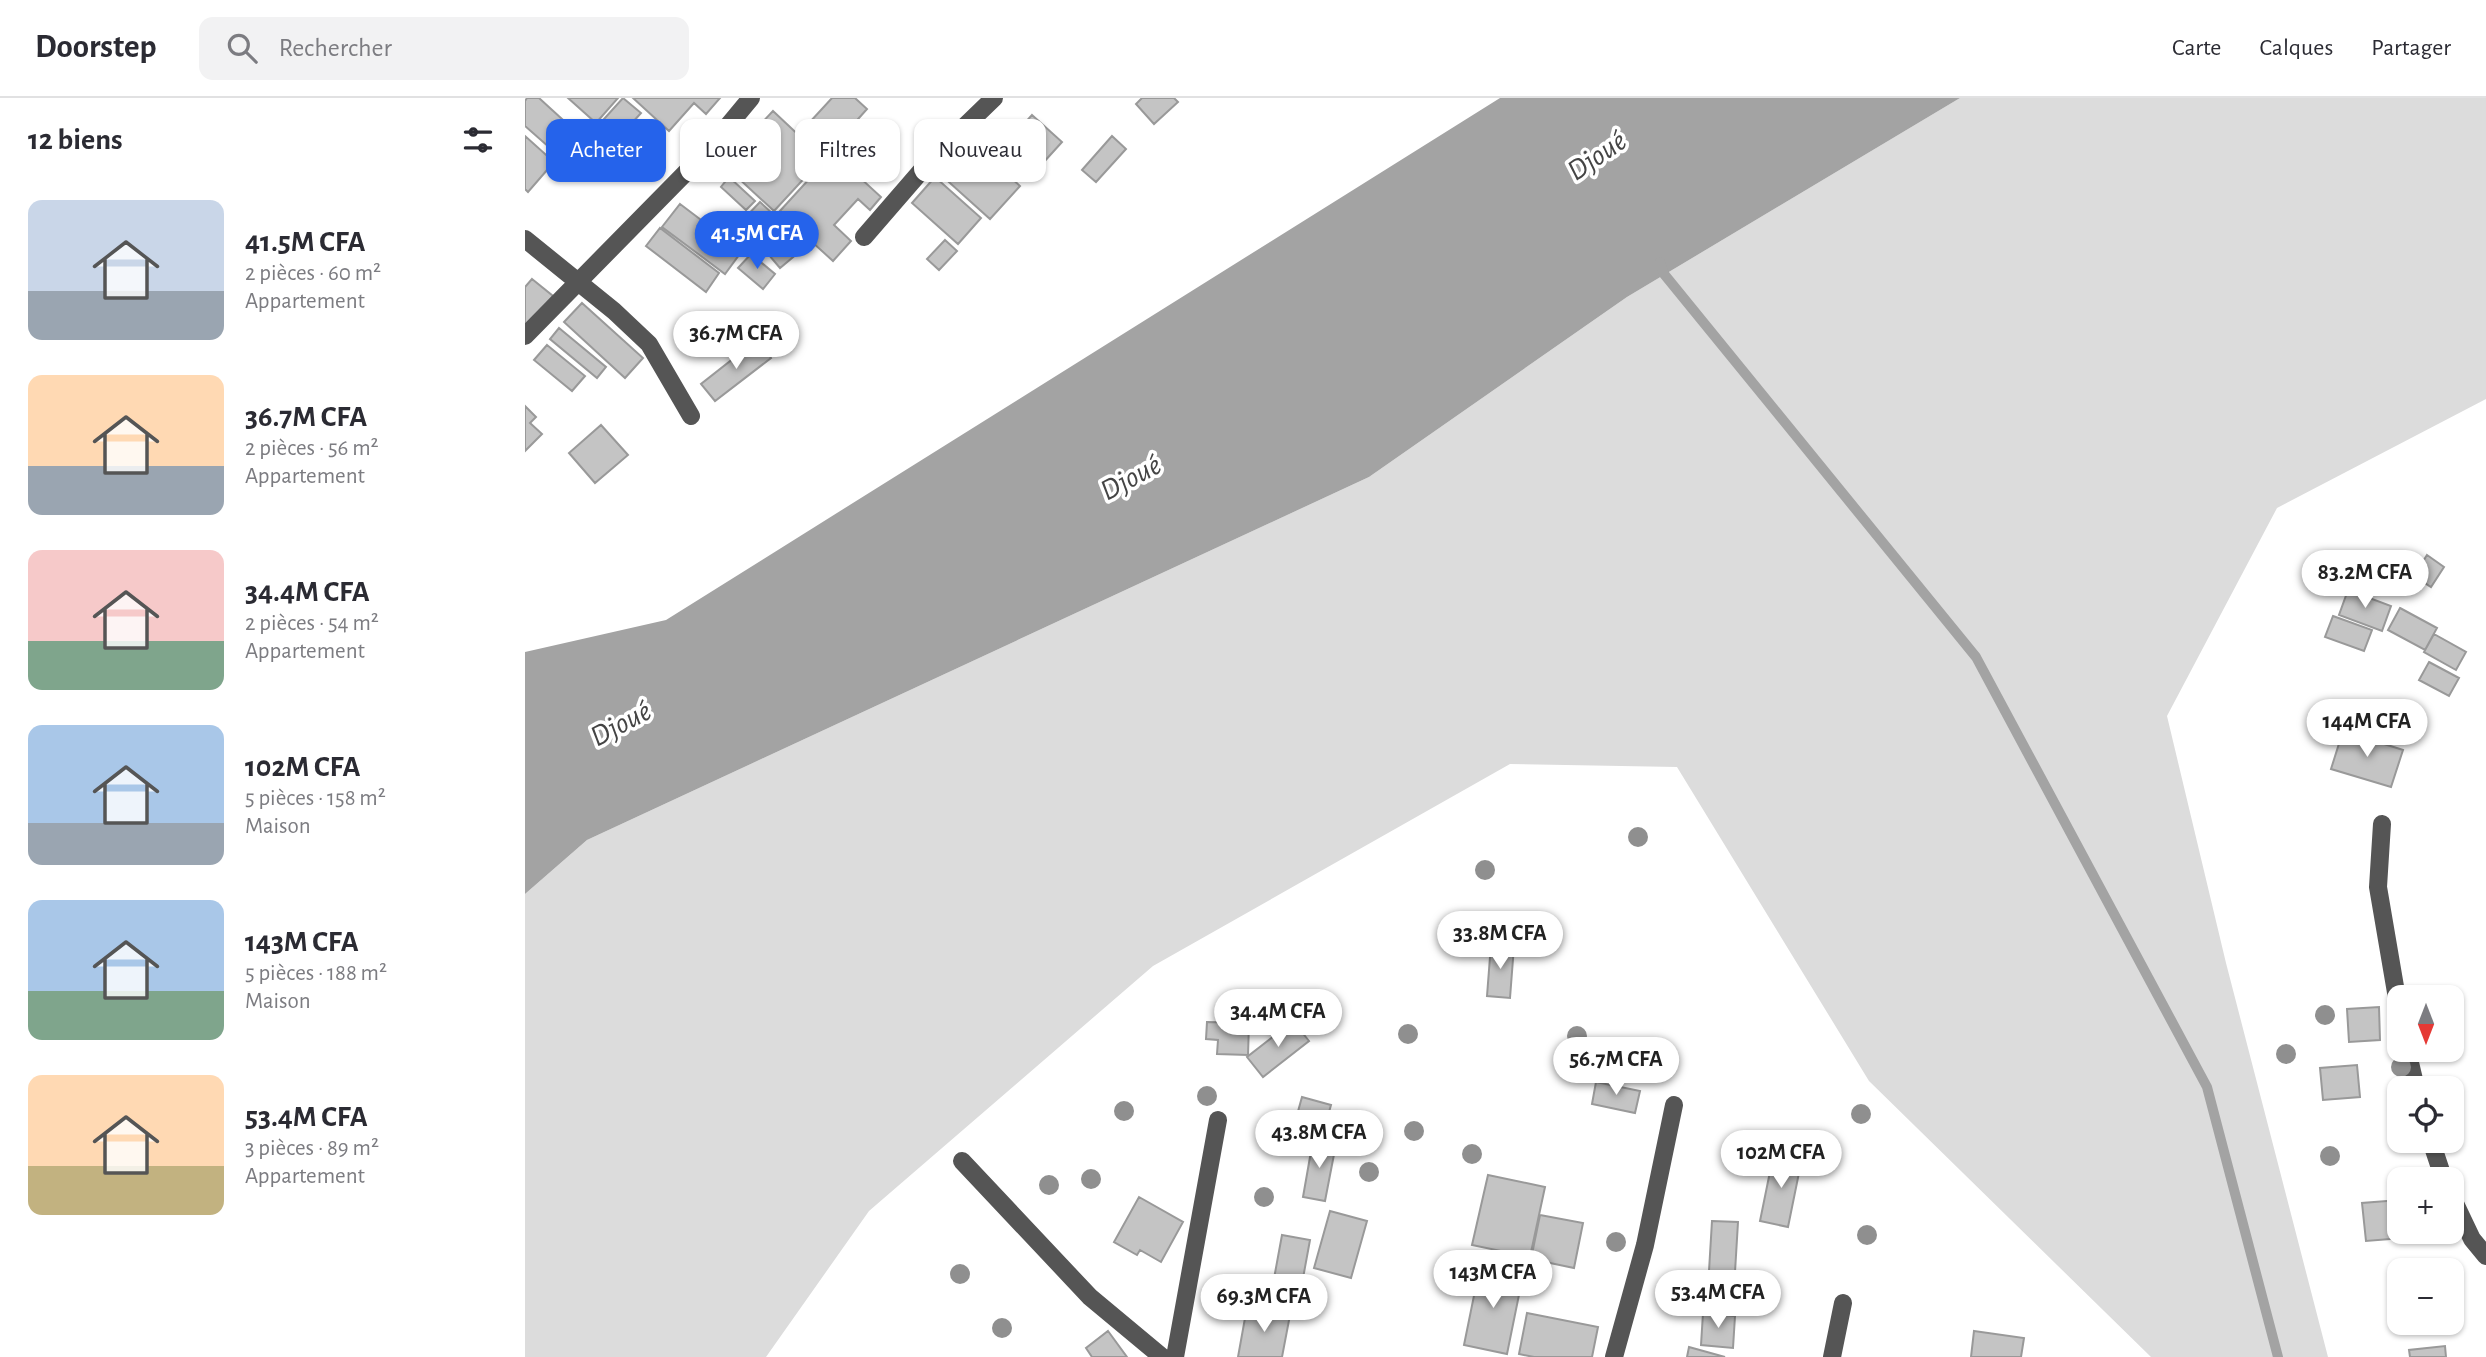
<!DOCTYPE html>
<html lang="fr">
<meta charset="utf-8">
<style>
body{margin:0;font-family:"Alegreya Sans",sans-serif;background:#f2f2f3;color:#2b2b33;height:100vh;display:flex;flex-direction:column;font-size:26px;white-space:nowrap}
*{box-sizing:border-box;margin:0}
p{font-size:23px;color:#7c7c81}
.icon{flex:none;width:38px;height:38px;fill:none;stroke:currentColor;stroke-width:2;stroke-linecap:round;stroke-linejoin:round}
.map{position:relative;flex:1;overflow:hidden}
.drawer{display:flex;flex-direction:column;background:#fff;width:525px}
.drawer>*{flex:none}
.hud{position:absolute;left:21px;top:21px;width:665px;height:63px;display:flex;gap:14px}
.needle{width:46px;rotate:180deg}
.tools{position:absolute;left:1862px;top:887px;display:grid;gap:14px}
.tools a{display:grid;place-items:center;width:77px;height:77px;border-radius:14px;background:#fff;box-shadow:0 2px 5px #0004;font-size:35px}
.price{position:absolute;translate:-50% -60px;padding:0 16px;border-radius:24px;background:#fff;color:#222;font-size:23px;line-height:46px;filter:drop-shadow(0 2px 4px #0008)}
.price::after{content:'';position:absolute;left:50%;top:42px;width:21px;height:16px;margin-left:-10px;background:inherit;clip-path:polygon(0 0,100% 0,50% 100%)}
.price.on{background:#2563eb;color:#fff}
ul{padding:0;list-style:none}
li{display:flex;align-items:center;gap:21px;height:175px;padding:0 28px}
li span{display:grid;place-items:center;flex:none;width:196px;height:140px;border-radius:14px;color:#555}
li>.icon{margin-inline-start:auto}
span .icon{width:84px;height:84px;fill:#fffc;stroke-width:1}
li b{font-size:30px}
h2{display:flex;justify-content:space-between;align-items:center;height:84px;padding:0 28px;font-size:30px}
.pill{padding:0 24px;border-radius:14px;background:#fff;box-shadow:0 2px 5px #0004;font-size:24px;line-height:63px}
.pill.on{background:#2563eb;color:#fff}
header{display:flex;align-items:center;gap:42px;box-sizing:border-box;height:98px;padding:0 35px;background:#fff;border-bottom:2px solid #e1e1e2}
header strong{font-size:33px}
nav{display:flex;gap:38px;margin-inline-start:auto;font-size:24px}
.search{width:490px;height:63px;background:#f2f2f3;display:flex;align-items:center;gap:18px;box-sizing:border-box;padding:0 24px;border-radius:14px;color:#7c7c81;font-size:26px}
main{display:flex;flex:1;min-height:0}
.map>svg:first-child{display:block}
.green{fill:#dcdcdc}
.water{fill:#a3a3a3}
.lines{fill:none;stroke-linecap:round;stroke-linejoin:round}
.stream{stroke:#a3a3a3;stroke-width:10}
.building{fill:#c4c4c4;stroke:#999;stroke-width:2}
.minor{stroke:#555;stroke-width:18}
.tree{fill:#8f8f8f}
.labels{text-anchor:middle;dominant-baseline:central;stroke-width:7;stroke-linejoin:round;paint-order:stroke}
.water-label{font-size:30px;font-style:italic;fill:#444;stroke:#fff}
</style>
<header>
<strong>Doorstep</strong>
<div class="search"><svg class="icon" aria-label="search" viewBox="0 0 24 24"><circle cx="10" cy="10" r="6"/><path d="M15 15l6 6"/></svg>Rechercher</div>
<nav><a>Carte</a><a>Calques</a><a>Partager</a></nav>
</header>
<main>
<section class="drawer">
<h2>12 biens<svg class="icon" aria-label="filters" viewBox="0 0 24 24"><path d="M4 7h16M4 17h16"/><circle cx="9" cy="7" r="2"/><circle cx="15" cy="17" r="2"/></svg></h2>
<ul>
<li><span style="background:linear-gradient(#c9d6e8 65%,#9aa5b1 0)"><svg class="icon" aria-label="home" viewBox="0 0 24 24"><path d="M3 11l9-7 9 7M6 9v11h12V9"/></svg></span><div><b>41.5M CFA</b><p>2 pièces · 60 m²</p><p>Appartement</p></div></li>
<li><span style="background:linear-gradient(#ffd9b3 65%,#9aa5b1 0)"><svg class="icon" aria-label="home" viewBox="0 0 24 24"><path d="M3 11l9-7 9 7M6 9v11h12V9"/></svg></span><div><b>36.7M CFA</b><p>2 pièces · 56 m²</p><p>Appartement</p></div></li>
<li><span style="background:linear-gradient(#f6c9c9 65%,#7fa58c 0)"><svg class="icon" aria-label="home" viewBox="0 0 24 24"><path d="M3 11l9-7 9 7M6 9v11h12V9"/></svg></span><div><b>34.4M CFA</b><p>2 pièces · 54 m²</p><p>Appartement</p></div></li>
<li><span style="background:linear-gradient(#a9c7e8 70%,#9aa5b1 0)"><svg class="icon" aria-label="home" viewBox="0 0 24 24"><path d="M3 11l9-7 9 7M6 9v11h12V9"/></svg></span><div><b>102M CFA</b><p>5 pièces · 158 m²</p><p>Maison</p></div></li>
<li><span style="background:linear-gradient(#a9c7e8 65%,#7fa58c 0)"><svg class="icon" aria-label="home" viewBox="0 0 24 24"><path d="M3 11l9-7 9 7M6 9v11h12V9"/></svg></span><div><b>143M CFA</b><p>5 pièces · 188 m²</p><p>Maison</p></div></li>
<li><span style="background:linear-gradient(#ffd9b3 65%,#c2b280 0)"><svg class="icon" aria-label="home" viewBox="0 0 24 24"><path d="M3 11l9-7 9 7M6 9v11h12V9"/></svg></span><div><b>53.4M CFA</b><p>3 pièces · 89 m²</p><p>Appartement</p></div></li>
</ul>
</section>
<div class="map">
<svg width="1961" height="1259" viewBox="0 0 1961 1259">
<rect width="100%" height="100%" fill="#fff"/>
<path class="green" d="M1435,0H1961V301L1752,410L1642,618L1701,865L1803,1259H1626L1344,983L1152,669L985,666L628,868L344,1113L241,1259H0V796L62,742L844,379L1102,199Z"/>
<path class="water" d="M975,0H1435L1102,199L844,379L62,742L0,796V554L141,522Z"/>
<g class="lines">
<path class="stream" d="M1135,164L1139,176L1451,559L1682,989L1753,1259"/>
</g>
<path class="building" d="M2,0H14L60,42L98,0L116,15L58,79L0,28V3Z
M43,0H93L71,25Z
M108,0H195L181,16L169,5L144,33Z
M307,0H330L342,11L309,48L284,25Z
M617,0H649L653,4L629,26L611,6Z
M248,13L298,60L249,113L198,66Z
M507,17L537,44L508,76L478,49Z
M344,23L356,35L329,64L316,52Z
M0,38L29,64L3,94L0,91Z
M587,38L601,51L571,84L557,72Z
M446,44L495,88L465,121L416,77Z
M308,55L356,99L345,112L333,101L309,127L326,143L308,163L254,114Z
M204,79L230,103L221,112L196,89Z
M410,79L456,120L433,146L387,105Z
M235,104L248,116L228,136L216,124Z
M155,106L217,153L200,176L137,129Z
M135,130L194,175L181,194L121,148Z
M256,135L273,155L255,170L238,150Z
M420,142L432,153L414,172L402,161Z
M226,156L250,176L238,191L213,170Z
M7,181L28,198L0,232V189Z
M57,205L118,260L100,280L39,224Z
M34,230L81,269L72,280L25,241Z
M232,242L246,260L190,303L176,286Z
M22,247L60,278L47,293L9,262Z
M0,308L11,319L5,325L17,336L0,353Z
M76,327L103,357L70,385L44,355Z
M1902,457L1919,469L1906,489L1889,478Z
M1823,492L1866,508L1857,533L1814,517Z
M1875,510L1912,530L1900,552L1863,532Z
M1808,518L1847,532L1839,553L1800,539Z
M1909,536L1941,554L1931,572L1899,554Z
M1904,564L1934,580L1924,598L1894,582Z
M1818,633L1878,652L1866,689L1806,671Z
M966,846L989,848L985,900L962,898Z
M1854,909L1855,942L1824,944L1822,911Z
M768,923L784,943L738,979L722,959Z
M682,924L724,925L723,957L692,956L693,942L681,941Z
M1832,967L1835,999L1798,1002L1795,970Z
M1071,984L1115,993L1110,1015L1067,1006Z
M777,999L806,1007L801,1025L772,1017Z
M788,1042L811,1046L800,1103L778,1099Z
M1249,1054L1277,1060L1263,1129L1235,1123Z
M963,1077L1020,1089L1005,1159L947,1147Z
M614,1099L658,1124L636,1164L615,1152L612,1157L589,1144Z
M1874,1102V1134H1889L1890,1139L1841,1143L1837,1105Z
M805,1113L842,1123L826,1180L789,1170Z
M1015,1117L1058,1125L1049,1170L1006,1161Z
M1187,1123L1213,1124L1210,1174L1184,1173Z
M757,1137L785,1142L776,1191L748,1186Z
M955,1168L998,1177L982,1256L939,1247Z
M722,1209L765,1217L757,1259H713Z
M1002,1215L1073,1229L1067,1259H1009L994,1256Z
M1178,1215L1210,1218L1208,1250L1176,1247Z
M583,1233L602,1259H567L561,1250Z
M1449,1233L1499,1240L1496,1259H1446Z
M1920,1248L1921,1259H1885L1884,1252Z
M1164,1249L1200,1259H1162Z"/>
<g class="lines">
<path class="minor" d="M339,139L410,57L469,0
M0,141L89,213L124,246L166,318
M0,238L182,53L226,0
M1857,726L1853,789L1874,912
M1882,952L1891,990
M1906,1043L1919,1082
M437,1063L565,1199L637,1259
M1927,1099L1947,1141L1961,1158
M650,1259L693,1022
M1089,1259L1120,1147L1149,1007
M1307,1259L1318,1205"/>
</g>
<g class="tree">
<circle cx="1113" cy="739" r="10"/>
<circle cx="960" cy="772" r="10"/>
<circle cx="1800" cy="917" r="10"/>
<circle cx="883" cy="936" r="10"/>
<circle cx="1052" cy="938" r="10"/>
<circle cx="1761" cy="956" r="10"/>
<circle cx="1876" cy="969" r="10"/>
<circle cx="682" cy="998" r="10"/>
<circle cx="599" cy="1013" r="10"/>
<circle cx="1336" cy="1016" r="10"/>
<circle cx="889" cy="1033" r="10"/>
<circle cx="947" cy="1056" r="10"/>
<circle cx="1805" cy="1058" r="10"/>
<circle cx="844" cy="1074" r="10"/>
<circle cx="566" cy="1081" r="10"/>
<circle cx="524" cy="1087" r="10"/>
<circle cx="739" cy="1099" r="10"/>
<circle cx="1342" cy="1137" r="10"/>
<circle cx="1091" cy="1144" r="10"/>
<circle cx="435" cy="1176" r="10"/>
<circle cx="477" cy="1230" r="10"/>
</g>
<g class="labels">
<g class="water-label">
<text transform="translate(1072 58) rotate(-34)">Djoué</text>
<text transform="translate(606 380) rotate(-28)">Djoué</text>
<text transform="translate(96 626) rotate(-28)">Djoué</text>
</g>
</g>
</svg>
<div class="tools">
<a><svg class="needle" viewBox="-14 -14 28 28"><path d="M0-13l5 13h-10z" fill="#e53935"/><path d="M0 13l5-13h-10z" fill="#7c7c81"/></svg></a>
<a><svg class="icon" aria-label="locate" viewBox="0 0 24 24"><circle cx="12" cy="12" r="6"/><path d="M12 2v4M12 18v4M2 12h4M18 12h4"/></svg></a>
<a>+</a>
<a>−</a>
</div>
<b class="price on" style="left:232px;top:173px">41.5M CFA</b>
<b class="price" style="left:211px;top:273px">36.7M CFA</b>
<b class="price" style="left:1840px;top:512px">83.2M CFA</b>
<b class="price" style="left:1842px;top:661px">144M CFA</b>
<b class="price" style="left:975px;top:873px">33.8M CFA</b>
<b class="price" style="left:753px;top:951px">34.4M CFA</b>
<b class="price" style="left:1091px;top:999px">56.7M CFA</b>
<b class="price" style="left:794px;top:1072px">43.8M CFA</b>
<b class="price" style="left:1256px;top:1092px">102M CFA</b>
<b class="price" style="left:968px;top:1212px">143M CFA</b>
<b class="price" style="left:1193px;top:1232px">53.4M CFA</b>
<b class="price" style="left:739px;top:1236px">69.3M CFA</b>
<div class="hud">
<a class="pill on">Acheter</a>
<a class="pill">Louer</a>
<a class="pill">Filtres</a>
<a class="pill">Nouveau</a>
</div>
</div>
</main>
